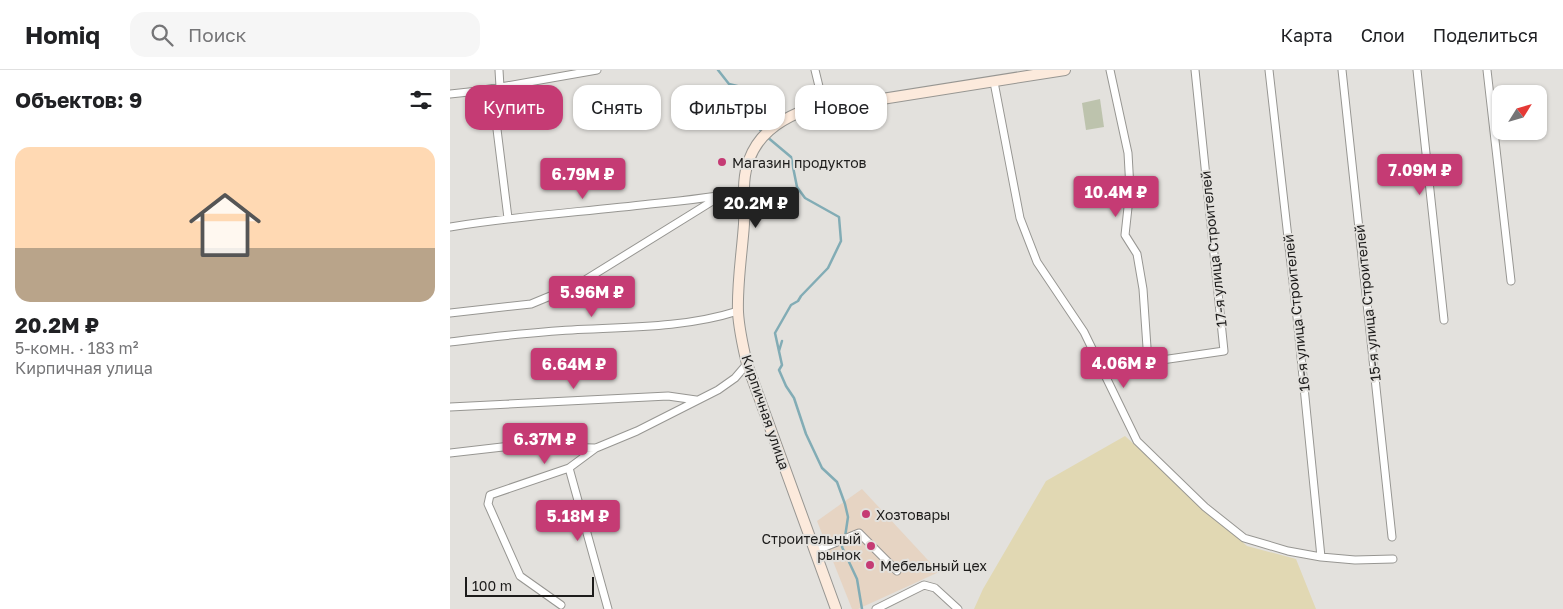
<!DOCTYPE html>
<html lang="ru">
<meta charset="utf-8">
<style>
body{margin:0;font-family:"Golos Text",sans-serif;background:#f6f6f6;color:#202124;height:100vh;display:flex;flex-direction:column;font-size:19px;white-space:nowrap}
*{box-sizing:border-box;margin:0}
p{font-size:16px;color:#757577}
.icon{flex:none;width:28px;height:28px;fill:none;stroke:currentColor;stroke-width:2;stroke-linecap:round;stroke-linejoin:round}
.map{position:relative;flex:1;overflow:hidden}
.side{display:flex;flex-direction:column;background:#fff;width:450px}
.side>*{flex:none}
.hud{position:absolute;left:15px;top:15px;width:475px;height:45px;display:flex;gap:10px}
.needle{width:32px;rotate:53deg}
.fabs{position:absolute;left:1042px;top:15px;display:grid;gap:10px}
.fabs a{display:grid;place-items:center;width:55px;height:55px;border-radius:10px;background:#fff;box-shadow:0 1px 4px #0004;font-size:25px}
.scale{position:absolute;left:15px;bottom:12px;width:129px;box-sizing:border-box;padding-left:5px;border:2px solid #1d1c1b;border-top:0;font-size:14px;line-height:18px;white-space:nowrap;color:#1d1c1b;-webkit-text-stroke:4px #e3e1dd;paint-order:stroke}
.price{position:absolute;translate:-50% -42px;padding:0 11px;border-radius:5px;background:#c53b74;color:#fff;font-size:16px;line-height:32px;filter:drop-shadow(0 1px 2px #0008)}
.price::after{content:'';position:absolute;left:50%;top:30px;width:15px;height:11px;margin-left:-8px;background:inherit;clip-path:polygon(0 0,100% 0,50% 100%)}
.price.active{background:#222;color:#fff}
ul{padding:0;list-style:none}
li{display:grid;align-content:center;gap:10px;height:265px;padding:0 15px}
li+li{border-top:1px solid #e0e0e0}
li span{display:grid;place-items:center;height:155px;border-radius:15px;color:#555}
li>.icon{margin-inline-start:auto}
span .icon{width:90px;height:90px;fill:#fffc;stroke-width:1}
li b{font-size:21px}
h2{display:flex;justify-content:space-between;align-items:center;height:60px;padding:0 15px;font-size:21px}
.tag{padding:0 18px;border-radius:15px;background:#fff;box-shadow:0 1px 4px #0004;font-size:18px;line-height:45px}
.tag.active{background:#c53b74;color:#fff}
header{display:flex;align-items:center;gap:30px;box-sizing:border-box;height:70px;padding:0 25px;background:#fff;border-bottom:1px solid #e0e0e0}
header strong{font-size:24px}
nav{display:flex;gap:28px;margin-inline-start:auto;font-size:18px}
.search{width:350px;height:45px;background:#f6f6f6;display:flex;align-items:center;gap:12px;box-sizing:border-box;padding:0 18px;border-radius:15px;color:#757577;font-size:19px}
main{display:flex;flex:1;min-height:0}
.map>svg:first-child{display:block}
.commercial{fill:#e6d4c3}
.green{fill:#bdc3ad}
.sand{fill:#e1d8b3}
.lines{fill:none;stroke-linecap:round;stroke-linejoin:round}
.stream{stroke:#82acb5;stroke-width:2.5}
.street-casing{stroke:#979692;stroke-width:9}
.secondary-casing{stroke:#979692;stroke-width:12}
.street{stroke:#fff;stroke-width:7}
.secondary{stroke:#fceadc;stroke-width:10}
.poi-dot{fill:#c53b74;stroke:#e3e1dd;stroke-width:2}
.labels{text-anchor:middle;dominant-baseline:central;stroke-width:4;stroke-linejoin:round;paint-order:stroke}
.poi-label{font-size:14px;fill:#1d1c1b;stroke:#e3e1dd;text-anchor:start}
.street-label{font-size:14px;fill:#1d1c1b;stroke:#e3e1dd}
</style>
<header>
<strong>Homiq</strong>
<div class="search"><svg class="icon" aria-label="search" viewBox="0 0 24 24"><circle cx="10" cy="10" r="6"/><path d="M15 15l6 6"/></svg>Поиск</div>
<nav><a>Карта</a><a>Слои</a><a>Поделиться</a></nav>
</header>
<main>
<section class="side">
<h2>Объектов: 9<svg class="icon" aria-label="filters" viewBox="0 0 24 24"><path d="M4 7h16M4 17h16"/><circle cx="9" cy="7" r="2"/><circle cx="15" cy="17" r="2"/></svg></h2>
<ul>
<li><span style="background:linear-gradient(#ffd9b3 65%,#b9a48a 0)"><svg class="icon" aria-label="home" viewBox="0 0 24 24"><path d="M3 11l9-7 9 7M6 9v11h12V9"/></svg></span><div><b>20.2M ₽</b><p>5-комн. · 183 m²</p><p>Кирпичная улица</p></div></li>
</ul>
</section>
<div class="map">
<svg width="1113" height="539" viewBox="0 0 1113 539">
<rect width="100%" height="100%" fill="#e3e1dd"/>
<path class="commercial" d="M412,419L489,502L408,539H402L367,451Z"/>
<path class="green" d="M650,29L654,57L636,60L632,33Z"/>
<path class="sand" d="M675,366L797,476L846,489L866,539H524L533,519L596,411Z"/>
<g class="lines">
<path class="stream" d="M268,0L279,14L295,18L306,55L312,62
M316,66L341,87L347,117L355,128L389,147L391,171L378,198L351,226L348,231L341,235L325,263L332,295L329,300L336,316L344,328L356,364L372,398L387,412L395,434L398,447L395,467
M329,281L332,271
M393,472L392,477L407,509L412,539"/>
<defs>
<path id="street" d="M49,0L50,17
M365,0L374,37
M660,0L678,83L680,119L675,165L687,184L693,219L698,292L774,281L745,0
M819,0L847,247L871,487
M892,0L942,467
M967,0L994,250
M1037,0L1061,211
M544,12L570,148L587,192L634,262L687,371L755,437L794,468L838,481L871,487L905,490L943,489
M42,19L58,148
M0,24L28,21L147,0
M0,157C66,146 133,142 200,134C232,131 263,128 294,121
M0,243L81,234L127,215L269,127
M0,272C41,267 81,262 122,260C177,257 235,258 288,241
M0,337L218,326L246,330
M0,383L61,376L145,378
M119,398L158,539
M365,481L409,463L447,501
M111,535L70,506L38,434L40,425L119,398L146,378L187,361L268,320L285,308L297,294
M426,539L474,515L485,518L508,539"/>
<path id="secondary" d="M386,539L297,294C293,277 289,260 288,242C287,213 292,183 294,154C295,133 291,110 299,90C308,65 327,52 350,42L615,0"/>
</defs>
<use href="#street" class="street-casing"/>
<use href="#secondary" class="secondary-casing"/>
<use href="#street" class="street"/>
<use href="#secondary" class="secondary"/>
</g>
<g class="poi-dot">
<circle cx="272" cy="92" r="5"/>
<circle cx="416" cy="444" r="5"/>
<circle cx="421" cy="476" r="5"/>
<circle cx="420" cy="495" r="5"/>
</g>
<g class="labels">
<g class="poi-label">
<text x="282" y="92">Магазин продуктов</text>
<text x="426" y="444">Хозтовары</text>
<text x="411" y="468" text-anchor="end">Строительный<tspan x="411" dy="16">рынок</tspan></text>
<text x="430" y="495">Мебельный цех</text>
</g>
<g class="street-label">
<text transform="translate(763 179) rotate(-96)">17-я улица Строителей</text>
<text transform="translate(917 233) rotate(-96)">15-я улица Строителей</text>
<text transform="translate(846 243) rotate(-96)">16-я улица Строителей</text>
<text transform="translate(316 342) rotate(71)">Кирпичная улица</text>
</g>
</g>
</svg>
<div class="fabs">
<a><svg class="needle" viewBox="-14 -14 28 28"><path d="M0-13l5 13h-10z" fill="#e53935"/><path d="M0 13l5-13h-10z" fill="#757577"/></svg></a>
</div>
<div class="scale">100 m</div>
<b class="price" style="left:970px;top:126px">7.09M ₽</b>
<b class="price" style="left:133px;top:130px">6.79M ₽</b>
<b class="price" style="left:666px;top:148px">10.4M ₽</b>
<b class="price active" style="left:306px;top:159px">20.2M ₽</b>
<b class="price" style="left:142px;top:248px">5.96M ₽</b>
<b class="price" style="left:674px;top:319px">4.06M ₽</b>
<b class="price" style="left:124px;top:320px">6.64M ₽</b>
<b class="price" style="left:95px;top:395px">6.37M ₽</b>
<b class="price" style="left:128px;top:472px">5.18M ₽</b>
<div class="hud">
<a class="tag active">Купить</a>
<a class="tag">Снять</a>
<a class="tag">Фильтры</a>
<a class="tag">Новое</a>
</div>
</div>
</main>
